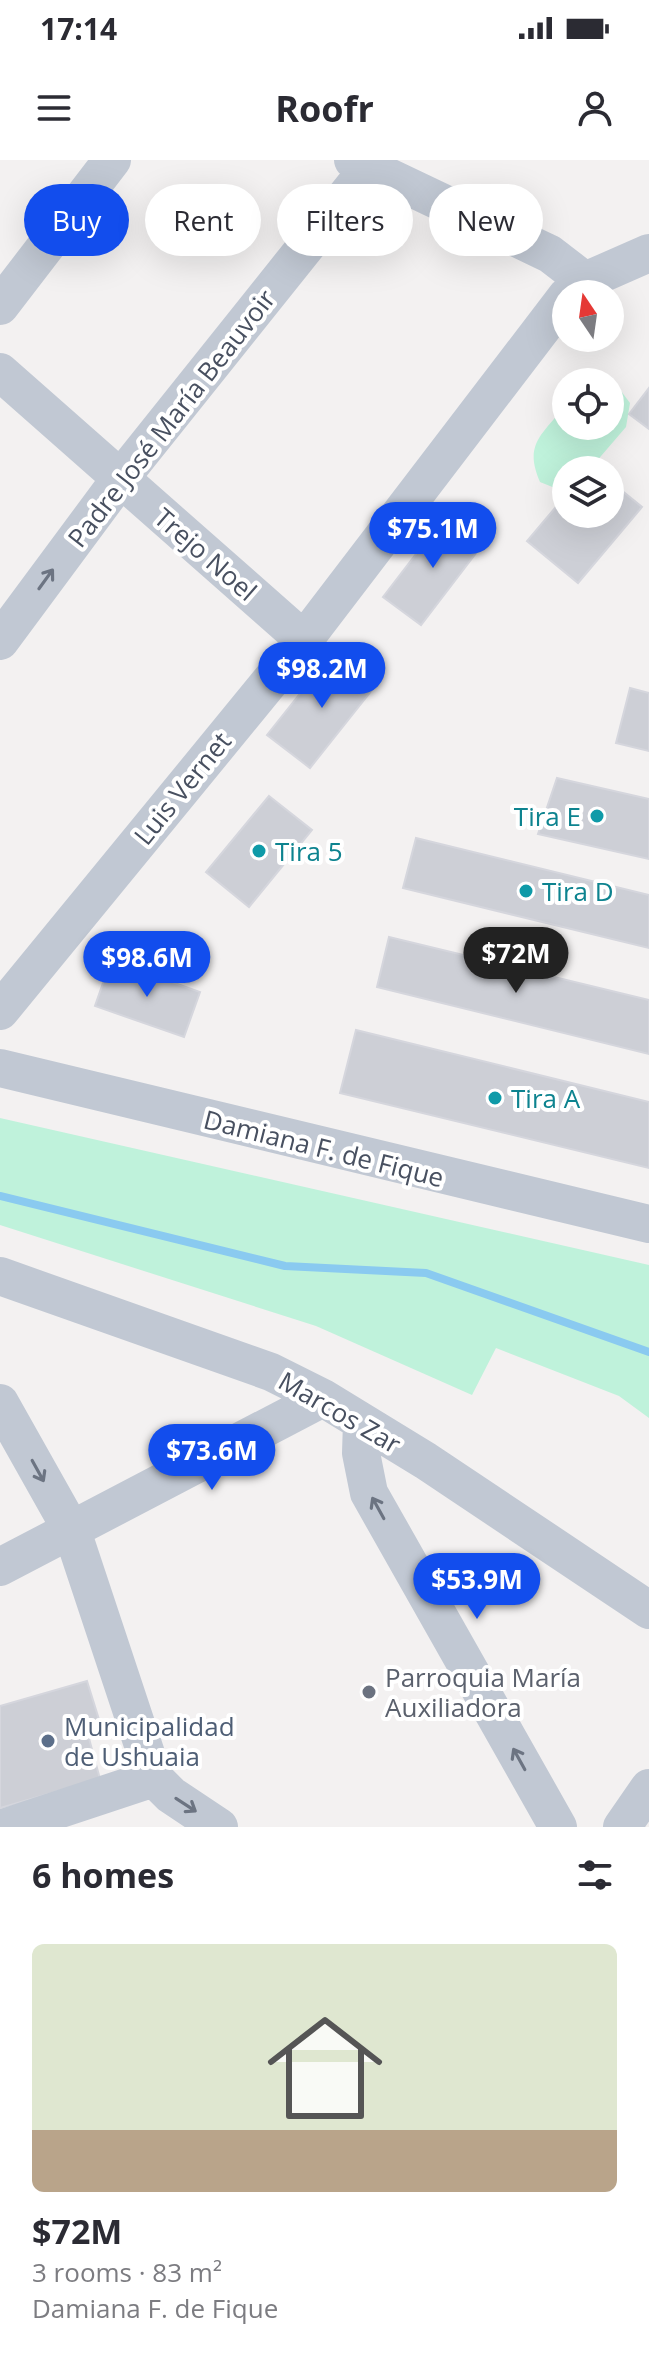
<!DOCTYPE html>
<meta charset="utf-8">
<style>
body{margin:0;font-family:"Open Sans",sans-serif;background:#f7f7f7;color:#2b2b33;height:100vh;display:flex;flex-direction:column;font-size:30px;white-space:nowrap}
*{box-sizing:border-box;margin:0}
p{font-size:26px;color:#7c7c81}
.icon{flex:none;width:44px;height:44px;fill:none;stroke:currentColor;stroke-width:2;stroke-linecap:round;stroke-linejoin:round}
.map{position:relative;height:1667px;overflow:hidden}
.panel{display:flex;flex-direction:column;background:#fff;flex:1}
.panel>*{flex:none}
.banner{position:absolute;left:24px;top:24px;width:602px;height:72px;display:flex;gap:16px}
.needle{width:52px;rotate:347deg}
.fabs{position:absolute;left:552px;top:120px;display:grid;gap:16px}
.fabs a{display:grid;place-items:center;width:72px;height:72px;border-radius:50%;background:#fff;box-shadow:0 8px 32px #0002;font-size:40px}
.price{position:absolute;translate:-50% -68px;padding:0 18px;border-radius:28px;background:#124ded;color:#fff;font-size:26px;line-height:52px;filter:drop-shadow(0 2px 4px #0008)}
.price::after{content:'';position:absolute;left:50%;top:48px;width:24px;height:18px;margin-left:-12px;background:inherit;clip-path:polygon(0 0,100% 0,50% 100%)}
.price.on{background:#222;color:#fff}
ul{padding:0;list-style:none}
li{display:grid;align-content:center;gap:16px;height:424px;padding:0 32px}
li span{display:grid;place-items:center;height:248px;border-radius:12px;color:#555}
li>.icon{margin-inline-start:auto}
span .icon{width:144px;height:144px;fill:#fffc;stroke-width:1}
li b{font-size:34px}
h2{display:flex;justify-content:space-between;align-items:center;height:96px;padding:0 32px;font-size:34px}
.chip{padding:0 28px;border-radius:36px;background:#fff;box-shadow:0 8px 32px #0002;font-size:28px;line-height:72px}
.chip.on{background:#124ded;color:#fff}
.status{display:flex;justify-content:space-between;align-items:center;height:56px;padding:0 40px;background:#fff;direction:ltr}
.status svg{height:22px;fill:currentColor}
header{display:flex;justify-content:space-between;align-items:center;height:104px;padding:0 32px;background:#fff;font-size:36px;font-weight:700}
.map>svg:first-child{display:block}
.green{fill:#bff2db}
.lines{fill:none;stroke-linecap:round;stroke-linejoin:round}
.stream{stroke:#8acaf0;stroke-width:8}
.building{fill:#cdcfd6;stroke:#d5d6dd;stroke-width:2}
.minor{stroke:#c1c8d3;stroke-width:38}
.oneway{stroke:#6c7482}
.culture-dot{fill:#0f9aa8;stroke:#fff;stroke-width:3}
.worship-dot{fill:#6b7280;stroke:#fff;stroke-width:3}
.service-dot{fill:#5c6f8a;stroke:#fff;stroke-width:3}
.labels{text-anchor:middle;dominant-baseline:central;stroke-width:8;stroke-linejoin:round;paint-order:stroke}
.street-label{font-size:26px;fill:#485060;stroke:#fff}
.culture-label{font-size:26px;fill:#0d838f;stroke:#fff;text-anchor:start}
.worship-label{font-size:26px;fill:#5b616d;stroke:#fff;text-anchor:start}
.service-label{font-size:26px;fill:#4e5e75;stroke:#fff;text-anchor:start}
</style>
<div class="status"><b>17:14</b><svg viewBox="0 0 49 12"><path d="M0 12V9h3v3zM5 12V6h3v6zM10 12V3h3v9zM15 12V0h3v12zM26 1h20v11H26zM47 4h2v5h-2z"/></svg></div>
<header><svg class="icon" aria-label="menu" viewBox="0 0 24 24"><path d="M4 6h16M4 12h16M4 18h16"/></svg>Roofr<svg class="icon" aria-label="person" viewBox="0 0 24 24"><circle cx="12" cy="8" r="4"/><path d="M4 21q1-7 8-7t8 7"/></svg></header>
<div class="map">
<svg width="649" height="1667" viewBox="0 0 649 1667">
<rect width="100%" height="100%" fill="#f3f1f1"/>
<path class="green" d="M610,223H615L630,243L626,267L589,310H566V327L560,330L540,322C523,283 543,275 566,244V266H610Z
M0,958L649,1105V1258L619,1236L496,1188L472,1235L316,1166L0,1065Z"/>
<g class="lines">
<path class="stream" d="M0,1036L285,1106L426,1113L649,1192"/>
</g>
<path class="building" d="M649,228V269L629,254Z
M610,321L642,347L578,423L527,381L566,335V354H610Z
M446,355L483,384L421,465L383,437Z
M334,491L376,525L310,608L267,575Z
M630,528L649,533V591L616,583Z
M557,618L649,639V699L538,674Z
M269,636L312,670L249,747L206,712Z
M416,678L649,735V788L403,728Z
M389,777L649,840V894L377,827Z
M111,800L200,832L184,877L95,846Z
M356,870L649,942V1008L340,933Z
M87,1521L101,1566L87,1571L100,1619L0,1648V1546Z"/>
<g class="lines">
<path class="minor" d="M353,0L550,94L585,121
M569,134L585,121L649,93
M0,146L112,0
M0,212L304,480
M0,481L120,319L375,0
M0,851L304,480L566,137
M0,908L649,1064
M0,1116L271,1212L323,1238L426,1301L649,1450
M0,1243L72,1371L154,1618L171,1635L219,1667
M362,1262L361,1293L369,1333L558,1667
M0,1407L323,1238
M6,1667L154,1618
M622,1667L649,1628"/>
</g>
<defs><path id="oneway-shaft" d="M-6 0H5M1.5-3L5.5 0L1.5 3" fill="none" stroke-width="1.6" stroke-linecap="round" stroke-linejoin="round" transform="scale(2)"/></defs>
<g class="oneway">
<use href="#oneway-shaft" transform="translate(46 419) rotate(-54)"/>
<use href="#oneway-shaft" transform="translate(38 1311) rotate(61)"/>
<use href="#oneway-shaft" transform="translate(378 1348) rotate(-119)"/>
<use href="#oneway-shaft" transform="translate(519 1599) rotate(-119)"/>
<use href="#oneway-shaft" transform="translate(186 1645) rotate(33)"/>
</g>
<g class="culture-dot">
<circle cx="597" cy="656" r="8"/>
<circle cx="259" cy="691" r="8"/>
<circle cx="526" cy="731" r="8"/>
<circle cx="495" cy="938" r="8"/>
</g>
<circle class="worship-dot" cx="369" cy="1532" r="8"/>
<circle class="service-dot" cx="48" cy="1581" r="8"/>
<g class="labels">
<g class="street-label">
<text transform="translate(171 258) rotate(-52)">Padre José María Beauvoir</text>
<text transform="translate(206 394) rotate(41)">Trejo Noel</text>
<text transform="translate(182 628) rotate(-51)">Luis Vernet</text>
<text transform="translate(324 988) rotate(14)">Damiana F. de Fique</text>
<text transform="translate(340 1252) rotate(30)">Marcos Zar</text>
</g>
<g class="culture-label">
<text x="581" y="656" text-anchor="end">Tira E</text>
<text x="275" y="691">Tira 5</text>
<text x="542" y="731">Tira D</text>
<text x="511" y="938">Tira A</text>
</g>
<g class="worship-label">
<text x="385" y="1517">Parroquia María<tspan x="385" dy="30">Auxiliadora</tspan></text>
</g>
<g class="service-label">
<text x="64" y="1566">Municipalidad<tspan x="64" dy="30">de Ushuaia</tspan></text>
</g>
</g>
</svg>
<div class="fabs">
<a><svg class="needle" viewBox="-14 -14 28 28"><path d="M0-13l5 13h-10z" fill="#e53935"/><path d="M0 13l5-13h-10z" fill="#7c7c81"/></svg></a>
<a><svg class="icon" aria-label="locate" viewBox="0 0 24 24"><circle cx="12" cy="12" r="6"/><path d="M12 2v4M12 18v4M2 12h4M18 12h4"/></svg></a>
<a><svg class="icon" aria-label="layers" viewBox="0 0 24 24"><path d="M12 4l9 5-9 5-9-5zM3 14l9 5 9-5"/></svg></a>
</div>
<b class="price" style="left:433px;top:410px">$75.1M</b>
<b class="price" style="left:322px;top:550px">$98.2M</b>
<b class="price on" style="left:516px;top:835px">$72M</b>
<b class="price" style="left:147px;top:839px">$98.6M</b>
<b class="price" style="left:212px;top:1332px">$73.6M</b>
<b class="price" style="left:477px;top:1461px">$53.9M</b>
<div class="banner">
<a class="chip on">Buy</a>
<a class="chip">Rent</a>
<a class="chip">Filters</a>
<a class="chip">New</a>
</div>
</div>
<section class="panel">
<h2>6 homes<svg class="icon" aria-label="filters" viewBox="0 0 24 24"><path d="M4 7h16M4 17h16"/><circle cx="9" cy="7" r="2"/><circle cx="15" cy="17" r="2"/></svg></h2>
<ul>
<li><span style="background:linear-gradient(#dfe7d0 75%,#b9a48a 0)"><svg class="icon" aria-label="home" viewBox="0 0 24 24"><path d="M3 11l9-7 9 7M6 9v11h12V9"/></svg></span><div><b>$72M</b><p>3 rooms · 83 m²</p><p>Damiana F. de Fique</p></div></li>
</ul>
</section>
